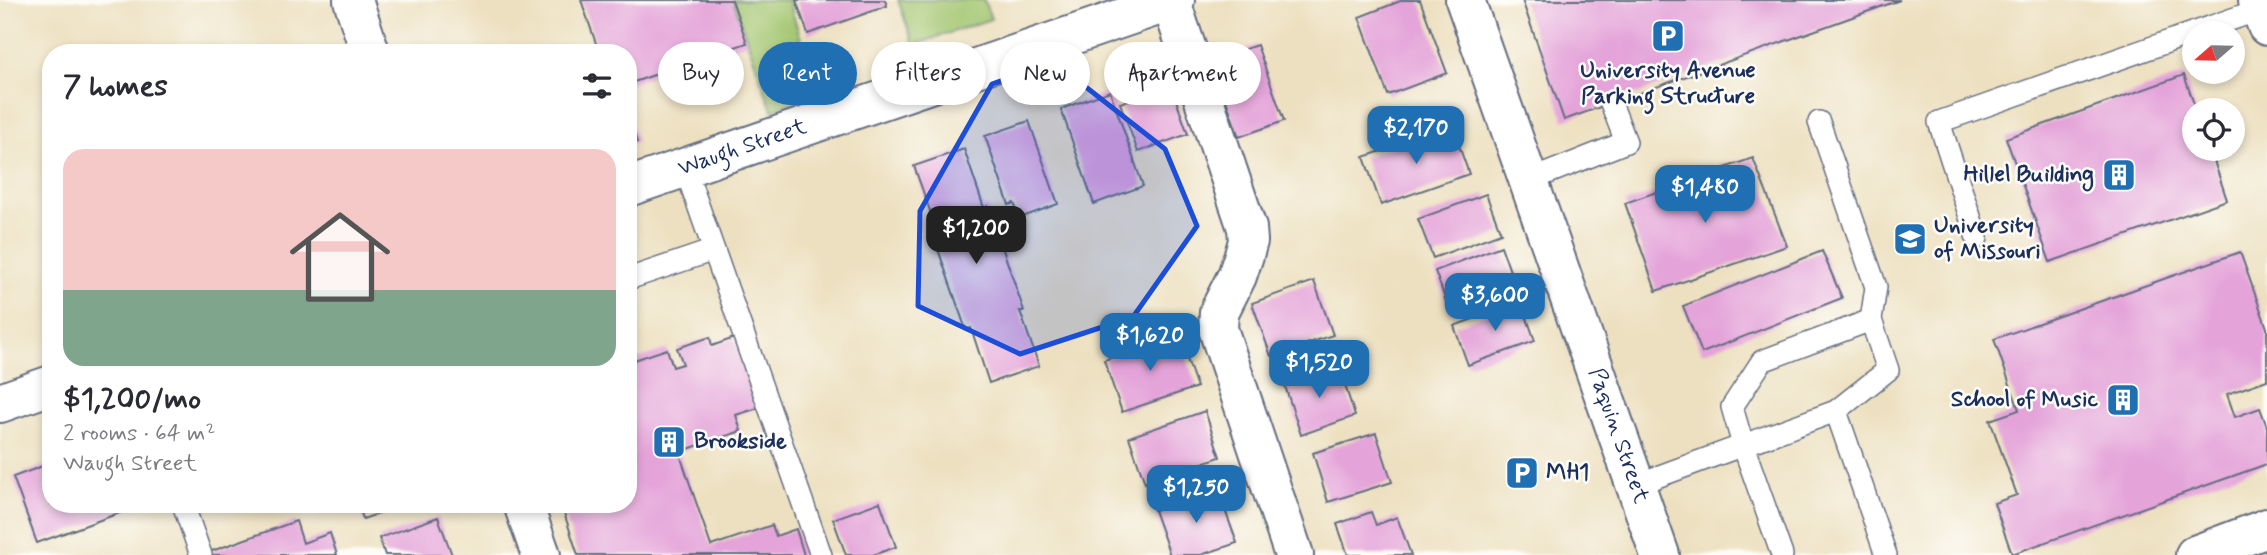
<!DOCTYPE html>
<meta charset="utf-8">
<style>
body{margin:0;font-family:Mynerve,sans-serif;background:#f7f7f7;color:#2b2b33;height:100vh;display:flex;flex-direction:column;font-size:26px;white-space:nowrap}
*{box-sizing:border-box;margin:0}
p{font-size:23px;color:#7c7c81}
.icon{flex:none;width:38px;height:38px;fill:none;stroke:currentColor;stroke-width:2;stroke-linecap:round;stroke-linejoin:round}
.map{position:relative;flex:1;overflow:hidden}
.details{position:absolute;left:42px;top:44px;width:595px;height:469px;display:flex;flex-direction:column;background:#fff;border-radius:28px;box-shadow:0 4px 10px #0003}
.details>*{flex:none}
.guide{position:absolute;left:658px;top:42px;width:665px;height:63px;display:flex;gap:14px}
.needle{width:46px;rotate:250deg}
.controls{position:absolute;left:2182px;top:21px;display:grid;gap:14px}
.controls a{display:grid;place-items:center;width:63px;height:63px;border-radius:50%;background:#fff;box-shadow:0 4px 10px #0003;font-size:35px}
.price{position:absolute;translate:-50% -60px;padding:0 16px;border-radius:14px;background:#1f6fb2;color:#fff;font-size:23px;line-height:46px;filter:drop-shadow(0 2px 4px #0008)}
.price::after{content:'';position:absolute;left:50%;top:42px;width:21px;height:16px;margin-left:-10px;background:inherit;clip-path:polygon(0 0,100% 0,50% 100%)}
.price.selected{background:#222;color:#fff}
ul{padding:0;list-style:none}
li{display:grid;align-content:center;gap:14px;height:371px;padding:0 21px}
li+li{border-top:2px solid #e1e1e2}
li span{display:grid;place-items:center;height:217px;border-radius:21px;color:#555}
li>.icon{margin-inline-start:auto}
span .icon{width:126px;height:126px;fill:#fffc;stroke-width:1}
li b{font-size:30px}
h2{display:flex;justify-content:space-between;align-items:center;height:84px;padding:0 21px;font-size:30px}
.tag{padding:0 24px;border-radius:32px;background:#fff;box-shadow:0 4px 10px #0003;font-size:24px;line-height:63px}
.tag.selected{background:#1f6fb2;color:#fff}
.map>svg:first-child{display:block}
.green{fill:#a2c56e;stroke:#5e7a66;stroke-width:2}
.building{fill:#e4a3d9}
.lines{fill:none;stroke-linecap:round;stroke-linejoin:round}
.lane-casing{stroke:#646d80;stroke-width:24}
.street-casing{stroke:#646d80;stroke-width:42}
.secondary-casing{stroke:#646d80;stroke-width:42}
.lane{stroke:#fff;stroke-width:21}
.street{stroke:#fff;stroke-width:38}
.secondary{stroke:#fff;stroke-width:38}
.marked{fill:#1d4ed8;fill-opacity:0.2;stroke:#1d4ed8;stroke-width:5;stroke-linejoin:round}
.labels{text-anchor:middle;dominant-baseline:central;stroke-width:5;stroke-linejoin:round;paint-order:stroke}
.poi-label{font-size:23px;font-weight:bold;fill:#1b2f5e;stroke:#fdfcf7;text-anchor:start}
.street-label{font-size:23px;fill:#1b2f5e;stroke:#fdfcf7}
</style>
<div class="map">
<svg width="2267" height="555" viewBox="0 0 2267 555">
<rect width="100%" height="100%" fill="#fdfcf7"/>
<filter id="ink" filterUnits="userSpaceOnUse"><feTurbulence type="fractalNoise" baseFrequency=".0143" numOctaves="2"/><feDisplacementMap in="SourceGraphic" scale="14" xChannelSelector="R" yChannelSelector="G"/><feConvolveMatrix kernelMatrix="1 2 1 2 8 2 1 2 1" color-interpolation-filters="sRGB"/></filter>
<filter id="wash" filterUnits="userSpaceOnUse"><feTurbulence type="fractalNoise" baseFrequency=".00686" numOctaves="4" result="noise"/><feDisplacementMap in="SourceGraphic" scale="28" xChannelSelector="R" yChannelSelector="G"/><feGaussianBlur stdDeviation="1.57" result="paint"/><feColorMatrix in="noise" values="0 0 0 0 0 0 0 0 0 0 0 0 0 0 0 0 0 1.4 0 .05"/><feComposite in="paint" operator="in"/></filter>
<g filter="url(#wash)">
<rect width="100%" height="100%" fill="#ede0c0"/>
<path class="green" d="M733,0H788L819,93L772,110Z
M898,0H984L991,19L914,45Z"/>
<g id="blocks">
<path class="building" d="M581,0H732L747,43L628,84V52H599Z
M796,0H885L887,6L808,34Z
M1403,0H1420L1447,73L1388,95L1359,17Z
M1522,0H1900L1564,120Z
M1257,45L1284,121L1239,137L1212,60Z
M2184,75L2196,110H2194V149H2210L2227,200L2050,262L2006,138Z
M1157,79L1161,89L1171,86L1188,134L1138,152L1120,103L1139,96L1136,86Z
M1110,91L1143,186L1094,204L1061,109Z
M628,116L637,142L628,145Z
M1029,121L1058,204L1020,218L1014,203L1009,205L985,136Z
M1452,126L1469,174L1381,205L1364,157Z
M964,149L984,208L988,206L1024,311H1020L1039,366L989,383L971,328L966,330L930,226L935,225L914,166Z
M1753,158L1787,246L1656,291L1625,203Z
M1486,194L1501,233L1433,258L1418,219Z
M1501,246L1516,288L1450,312L1435,271Z
M1822,251L1842,298L1702,353L1683,306Z
M2240,252L2267,328V380L2227,394L2235,417L2260,408L2267,427V464L2012,554L1994,503L2017,495L1990,420L2019,410L1994,339Z
M1314,281L1333,335L1271,356L1252,303Z
M1521,301L1535,341L1468,365L1454,326Z
M1178,334L1197,387L1122,412L1104,360Z
M710,337L712,346L734,338L758,408L736,415L741,431L679,452L711,546L772,525L776,536L796,529L804,555H578L561,504H628V362L667,349L673,367L683,364L677,348Z
M1338,364L1355,416L1301,435L1284,383Z
M1205,411L1220,457L1145,483L1129,437Z
M1376,433L1392,482L1328,502L1313,453Z
M51,463V504H144L37,543L13,477Z
M1217,488L1237,543L1201,555H1170L1154,510Z
M880,502L896,547L873,555H846L833,519Z
M358,504H406L363,519Z
M1371,512L1376,525L1397,517L1411,555H1348L1337,524Z
M438,517L452,555H385L379,538Z
M296,521L303,543L330,533L337,555H211L209,552Z"/>
</g>
</g>
<g filter="url(#ink)">
<use href="#blocks" fill-opacity="0" stroke="#646d80" stroke-width="2"/>
<g class="lines">
<defs>
<path id="lane" d="M1819,122L1876,287L1871,320
M685,168L821,555
M1528,181L1626,142L1611,103
M1977,238L1939,122L2261,9
M628,279L714,250
M1836,411L1886,555
M1635,485L1836,411L1888,370L1871,320L1762,361L1732,407L1743,445L1782,555
M183,504L201,555"/>
<g id="street">
<path d="M353,0L370,52"/>
<path id="s1" d="M1465,0L1660,555"/>
<path d="M2258,0L2267,26"/>
<path d="M1171,2L1247,228L1248,241L1244,255L1237,276L1219,312L1218,329L1294,555"/>
<path id="s2" d="M628,187L1175,0"/>
<path d="M0,403L51,385"/>
<path d="M523,504L541,555"/>
</g>
<path id="secondary" d="M2195,555L2267,528"/>
</defs>
<use href="#lane" class="lane-casing"/>
<use href="#street" class="street-casing"/>
<use href="#secondary" class="secondary-casing"/>
<use href="#lane" class="lane"/>
<use href="#street" class="street"/>
<use href="#secondary" class="secondary"/>
</g>
</g>
<path class="marked" d="M1054,62L1165,149L1197,226L1133,317L1020,354L918,306L920,211L992,84Z"/>
<defs>
<symbol id="parking-square" viewBox="-11 -11 22 22"><rect x="-9" y="-9" width="18" height="18" rx="4" fill="#1f6fb2" stroke="#fdfcf7"/><path d="M-3.5-5.5H1a3.5 3.5 0 0 1 0 7H-1V5.5H-3.5ZM-1-3.4V-.6H.8a1.4 1.4 0 0 0 0-2.8Z" fill="#fff"/></symbol>
<symbol id="building-square" viewBox="-11 -11 22 22"><rect x="-9" y="-9" width="18" height="18" rx="4" fill="#1f6fb2" stroke="#fdfcf7"/><path d="M-4-6H4V6H1V3H-1V6H-4ZM-2.5-4.3h1.7v1.8h-1.7ZM.8-4.3h1.7v1.8H.8ZM-2.5-1h1.7V.8h-1.7ZM.8-1h1.7V.8H.8Z" fill="#fff"/></symbol>
<symbol id="university-square" viewBox="-11 -11 22 22"><rect x="-9" y="-9" width="18" height="18" rx="4" fill="#1f6fb2" stroke="#fdfcf7"/><path d="M0-5L7-2L0 1L-7-2ZM-4 1L0 2.5L4 1V4Q0 6-4 4Z" fill="#fff"/></symbol>
</defs>
<g fill-rule="evenodd">
<use href="#parking-square" x="1649" y="17" width="38" height="38"/>
<use href="#building-square" x="2100" y="156" width="38" height="38"/>
<use href="#university-square" x="1891" y="220" width="38" height="38"/>
<use href="#building-square" x="2104" y="381" width="38" height="38"/>
<use href="#building-square" x="650" y="423" width="38" height="38"/>
<use href="#parking-square" x="1503" y="454" width="38" height="38"/>
</g>
<g class="labels">
<g class="poi-label">
<text x="1668" y="71" text-anchor="middle">University Avenue<tspan x="1668" dy="26">Parking Structure</tspan></text>
<text x="2094" y="175" text-anchor="end">Hillel Building</text>
<text x="1934" y="226">University<tspan x="1934" dy="26">of Missouri</tspan></text>
<text x="2098" y="400" text-anchor="end">School of Music</text>
<text x="694" y="442">Brookside</text>
<text x="1546" y="473">MH1</text>
</g>
<g class="street-label">
<text stroke="none"><textPath href="#s2" startOffset="121">Waugh Street</textPath></text>
<text stroke="none"><textPath href="#s1" startOffset="462">Paquin Street</textPath></text>
</g>
</g>
</svg>
<div class="controls">
<a><svg class="needle" viewBox="-14 -14 28 28"><path d="M0-13l5 13h-10z" fill="#e53935"/><path d="M0 13l5-13h-10z" fill="#7c7c81"/></svg></a>
<a><svg class="icon" aria-label="locate" viewBox="0 0 24 24"><circle cx="12" cy="12" r="6"/><path d="M12 2v4M12 18v4M2 12h4M18 12h4"/></svg></a>
</div>
<b class="price" style="left:1416px;top:166px">$2,170</b>
<b class="price" style="left:1705px;top:225px">$1,480</b>
<b class="price selected" style="left:976px;top:266px">$1,200</b>
<b class="price" style="left:1495px;top:333px">$3,600</b>
<b class="price" style="left:1150px;top:373px">$1,620</b>
<b class="price" style="left:1319px;top:400px">$1,520</b>
<b class="price" style="left:1196px;top:525px">$1,250</b>
<div class="guide">
<a class="tag">Buy</a>
<a class="tag selected">Rent</a>
<a class="tag">Filters</a>
<a class="tag">New</a>
<a class="tag">Apartment</a>
</div>
<section class="details">
<h2>7 homes<svg class="icon" aria-label="filters" viewBox="0 0 24 24"><path d="M4 7h16M4 17h16"/><circle cx="9" cy="7" r="2"/><circle cx="15" cy="17" r="2"/></svg></h2>
<ul>
<li><span style="background:linear-gradient(#f6c9c9 65%,#7fa58c 0)"><svg class="icon" aria-label="home" viewBox="0 0 24 24"><path d="M3 11l9-7 9 7M6 9v11h12V9"/></svg></span><div><b>$1,200/mo</b><p>2 rooms · 64 m²</p><p>Waugh Street</p></div></li>
</ul>
</section>
</div>
